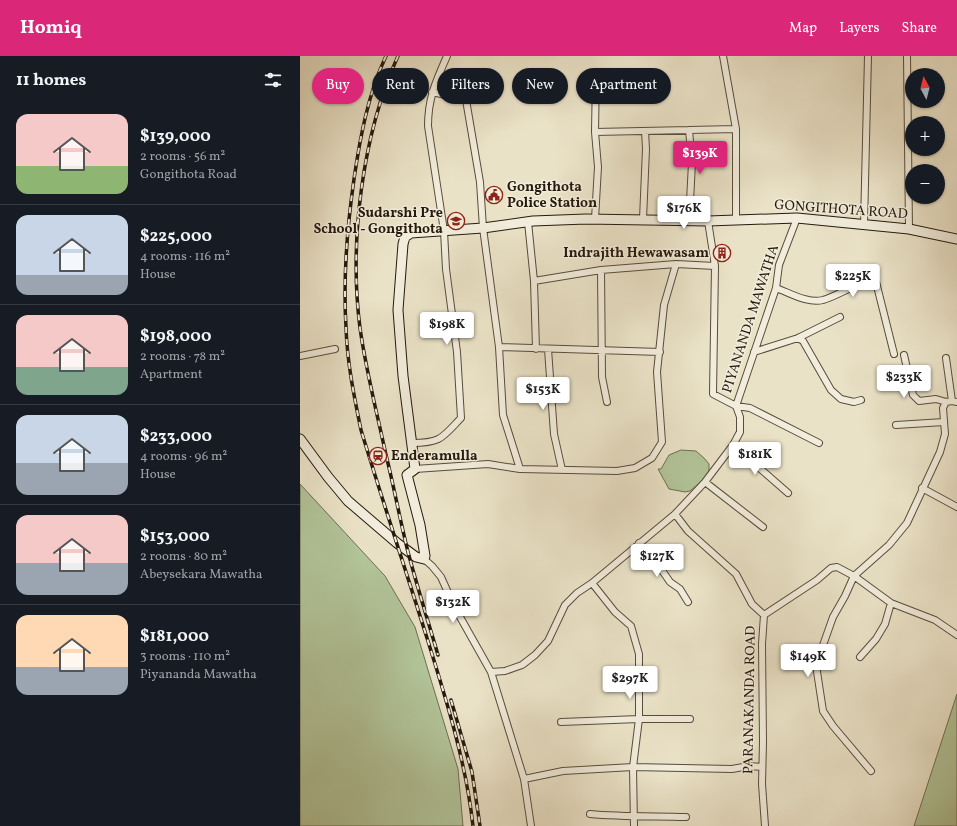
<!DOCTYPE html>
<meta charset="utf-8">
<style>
body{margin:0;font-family:Vollkorn,serif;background:#242831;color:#f1f3f6;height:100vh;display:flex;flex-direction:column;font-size:15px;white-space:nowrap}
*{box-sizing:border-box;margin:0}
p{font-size:13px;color:#9ea1a6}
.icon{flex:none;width:22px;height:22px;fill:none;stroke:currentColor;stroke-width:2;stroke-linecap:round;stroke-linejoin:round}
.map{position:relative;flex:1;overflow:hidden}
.details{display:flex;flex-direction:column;background:#171b24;width:300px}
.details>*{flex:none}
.banner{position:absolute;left:12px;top:12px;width:380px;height:36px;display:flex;gap:8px}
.needle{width:26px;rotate:353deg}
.fabs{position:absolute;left:605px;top:12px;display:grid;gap:8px}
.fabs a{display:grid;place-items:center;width:40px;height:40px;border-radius:50%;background:#171b24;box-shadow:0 1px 3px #0004;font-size:20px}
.price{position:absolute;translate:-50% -34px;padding:0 9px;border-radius:4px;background:#fff;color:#222;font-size:13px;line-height:26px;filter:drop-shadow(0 1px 2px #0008)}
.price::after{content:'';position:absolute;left:50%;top:24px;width:12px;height:9px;margin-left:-6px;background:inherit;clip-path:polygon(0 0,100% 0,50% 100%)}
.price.active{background:#db2777;color:#fff}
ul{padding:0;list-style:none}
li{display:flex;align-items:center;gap:12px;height:100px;padding:0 16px}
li+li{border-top:1px solid #363941}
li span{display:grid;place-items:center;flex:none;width:112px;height:80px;border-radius:12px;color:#555}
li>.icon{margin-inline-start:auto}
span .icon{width:48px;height:48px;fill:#fffc;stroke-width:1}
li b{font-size:17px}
h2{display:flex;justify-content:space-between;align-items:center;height:48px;padding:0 16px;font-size:17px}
.chip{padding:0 14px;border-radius:18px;background:#171b24;box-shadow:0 1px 3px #0004;font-size:14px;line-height:36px}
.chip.active{background:#db2777;color:#fff}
header{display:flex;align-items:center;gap:24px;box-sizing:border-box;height:56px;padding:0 20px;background:#db2777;color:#fff}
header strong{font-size:19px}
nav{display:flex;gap:22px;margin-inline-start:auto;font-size:14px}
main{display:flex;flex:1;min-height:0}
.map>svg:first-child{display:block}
.green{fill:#b2c499;stroke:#6c6f53}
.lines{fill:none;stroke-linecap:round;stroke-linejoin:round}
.street-casing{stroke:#584c3c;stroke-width:8}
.secondary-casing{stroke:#271a0d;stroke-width:11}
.street{stroke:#f1ecdb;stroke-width:6}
.secondary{stroke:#f1ecdb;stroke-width:9}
.rail-casing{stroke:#271a0d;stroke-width:3.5}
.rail{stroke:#f1ecdb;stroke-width:2;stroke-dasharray:6;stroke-linecap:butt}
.labels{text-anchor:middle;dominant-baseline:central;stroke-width:3;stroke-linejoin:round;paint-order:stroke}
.poi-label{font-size:14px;font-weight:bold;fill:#271a0d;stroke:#f1ecdb;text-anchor:start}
.street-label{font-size:14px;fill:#271a0d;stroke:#f1ecdb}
</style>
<header>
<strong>Homiq</strong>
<nav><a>Map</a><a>Layers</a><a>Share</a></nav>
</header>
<main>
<section class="details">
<h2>11 homes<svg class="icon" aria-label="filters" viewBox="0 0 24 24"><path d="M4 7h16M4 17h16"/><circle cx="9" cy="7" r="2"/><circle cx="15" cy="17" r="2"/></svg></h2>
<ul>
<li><span style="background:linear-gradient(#f6c9c9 65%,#8fb573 0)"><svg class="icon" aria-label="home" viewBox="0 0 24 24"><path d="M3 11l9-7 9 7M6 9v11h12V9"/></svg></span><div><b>$139,000</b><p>2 rooms · 56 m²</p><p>Gongithota Road</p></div></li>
<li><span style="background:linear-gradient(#c9d6e8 75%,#9aa5b1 0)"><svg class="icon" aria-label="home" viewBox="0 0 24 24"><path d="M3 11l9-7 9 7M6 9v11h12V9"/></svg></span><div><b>$225,000</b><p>4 rooms · 116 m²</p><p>House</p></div></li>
<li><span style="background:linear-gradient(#f6c9c9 65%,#7fa58c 0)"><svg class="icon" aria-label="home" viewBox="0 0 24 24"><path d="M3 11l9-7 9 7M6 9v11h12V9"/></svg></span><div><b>$198,000</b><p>2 rooms · 78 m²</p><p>Apartment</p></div></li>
<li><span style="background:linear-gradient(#c9d6e8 60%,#9aa5b1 0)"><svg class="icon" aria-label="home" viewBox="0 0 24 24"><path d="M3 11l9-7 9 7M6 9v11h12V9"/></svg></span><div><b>$233,000</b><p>4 rooms · 96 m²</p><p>House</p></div></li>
<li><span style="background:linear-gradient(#f6c9c9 60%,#9aa5b1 0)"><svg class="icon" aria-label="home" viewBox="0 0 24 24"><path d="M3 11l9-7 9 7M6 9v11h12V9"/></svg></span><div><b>$153,000</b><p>2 rooms · 80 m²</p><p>Abeysekara Mawatha</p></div></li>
<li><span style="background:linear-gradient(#ffd9b3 65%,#9aa5b1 0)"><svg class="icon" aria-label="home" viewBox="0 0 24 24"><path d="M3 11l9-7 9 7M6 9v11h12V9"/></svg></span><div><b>$181,000</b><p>3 rooms · 110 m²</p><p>Piyananda Mawatha</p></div></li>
</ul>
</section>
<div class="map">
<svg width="657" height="770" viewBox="0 0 657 770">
<rect width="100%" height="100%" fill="#eae2c7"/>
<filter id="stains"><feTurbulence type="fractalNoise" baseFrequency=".005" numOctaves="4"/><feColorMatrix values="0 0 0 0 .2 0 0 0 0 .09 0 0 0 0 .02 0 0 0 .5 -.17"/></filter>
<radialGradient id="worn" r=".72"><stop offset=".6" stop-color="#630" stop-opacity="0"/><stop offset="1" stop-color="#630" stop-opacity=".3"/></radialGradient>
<path class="green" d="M381,394L396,395L404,402L409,408V415L405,422L390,435L385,436L369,433L358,413H361L369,399Z
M0,428L85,520L115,571L158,713L163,770H0Z
M657,638V770H614Z"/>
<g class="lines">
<defs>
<path id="street" d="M423,0L436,73V163
M607,0L609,173
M132,36L146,39L165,38L180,126L183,172L199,291L203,359L220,413
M295,76L436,73
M295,163L298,111L295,76L296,19
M343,163L346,93L345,75
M389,164L392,107L389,74
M408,165L415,210L413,338L436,350L450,352L519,387
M228,166L234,225
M564,169L568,0
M301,214L302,321L307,346
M476,232C490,237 508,248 523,244C536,241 564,222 576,226L594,298
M498,282L503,285L531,334L541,343L554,346L561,344
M199,291L360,296
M236,293L234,225L301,214L376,208L415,210
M248,293L254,378L262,414
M454,296L498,282L540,261
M604,299L613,339L619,345L636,343L646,346L652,345L657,346
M0,300L35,293
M646,302L652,345
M646,346L643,352L645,378L640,396L607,467L589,489L554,520L591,547L635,564L657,579
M596,369L644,366
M112,387C141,387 142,382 161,362L157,296L146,213L144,175L128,70C128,42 136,25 147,0
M433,389L488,437
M115,413L188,408L220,413L317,415L335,412L352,402L362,386L357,316L364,249L376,208
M405,426L463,471
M622,432L657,451
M375,458L388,475L436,518L452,548L464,559
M339,487L359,510L370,526L380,533L388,546
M124,503L132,510L141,521L155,552L191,616L224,723L231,770
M292,527L315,556L331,570L339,598V663L333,711L334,770
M560,601L576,583L585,568L591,547
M191,616L205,615L222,609L235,599L248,585L265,549L277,537L292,527L375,458L405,426L433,389L440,376V361L436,350L476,232L479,209L497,162
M261,666L339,663H390
M224,723L263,715L333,711L432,713L449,710L462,711
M290,758C322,761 354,760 386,761
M465,770L462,728L463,686L462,588L464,559L517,524L531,512L537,511L554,520L545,540L533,561L516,609L523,655L533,670L571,715"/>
<path id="secondary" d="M0,383L28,421L48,445L97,487L116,501L124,503L125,500L120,469L107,419L115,413L103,320L98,254L103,188L105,181L111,177L183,172L233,165L286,163L408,165L497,162L609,173L657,183"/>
</defs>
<use href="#street" class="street-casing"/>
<use href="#secondary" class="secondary-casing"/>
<use href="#street" class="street"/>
<use href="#secondary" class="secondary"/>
<defs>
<path id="rail" d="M86,0C68,38 60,82 54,123C47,172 43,222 46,271C47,306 54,340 61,374C82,443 105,512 127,582C146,643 166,706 173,770
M98,0C62,79 49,186 60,272C66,315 77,357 86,399C94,431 100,464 108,496C117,530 128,565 138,599
M151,644L172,716L180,770"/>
</defs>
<use href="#rail" class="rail-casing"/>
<use href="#rail" class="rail"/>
</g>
<defs>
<symbol id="civic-ring" viewBox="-11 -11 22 22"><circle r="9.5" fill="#f1ecdb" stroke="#8f2418" stroke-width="1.5"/><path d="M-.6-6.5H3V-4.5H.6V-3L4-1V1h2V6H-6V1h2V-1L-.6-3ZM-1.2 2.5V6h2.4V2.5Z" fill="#8f2418"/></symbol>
<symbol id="school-ring" viewBox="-11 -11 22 22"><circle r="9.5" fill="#f1ecdb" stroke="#8f2418" stroke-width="1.5"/><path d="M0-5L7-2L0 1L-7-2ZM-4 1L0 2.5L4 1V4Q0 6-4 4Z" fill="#8f2418"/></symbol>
<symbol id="building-ring" viewBox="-11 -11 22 22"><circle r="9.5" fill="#f1ecdb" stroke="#8f2418" stroke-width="1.5"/><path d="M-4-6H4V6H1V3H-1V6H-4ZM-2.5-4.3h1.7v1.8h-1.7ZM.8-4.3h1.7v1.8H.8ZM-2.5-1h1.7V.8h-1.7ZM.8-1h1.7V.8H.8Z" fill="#8f2418"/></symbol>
<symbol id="station-ring" viewBox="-11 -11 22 22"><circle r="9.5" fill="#f1ecdb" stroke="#8f2418" stroke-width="1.5"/><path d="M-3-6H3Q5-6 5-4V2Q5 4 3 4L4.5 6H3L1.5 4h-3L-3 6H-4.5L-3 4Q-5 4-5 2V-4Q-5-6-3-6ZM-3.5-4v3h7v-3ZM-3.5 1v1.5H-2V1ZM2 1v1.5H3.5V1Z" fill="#8f2418"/></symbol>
</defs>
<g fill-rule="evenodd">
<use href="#civic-ring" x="184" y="129" width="20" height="20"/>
<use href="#school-ring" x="146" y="155" width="20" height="20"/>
<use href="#building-ring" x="412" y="187" width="20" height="20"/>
<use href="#station-ring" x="68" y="390" width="20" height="20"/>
</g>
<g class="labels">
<g class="poi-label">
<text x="207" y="131">Gongithota<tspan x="207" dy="16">Police Station</tspan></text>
<text x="143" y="157" text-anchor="end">Sudarshi Pre<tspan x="143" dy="16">School - Gongithota</tspan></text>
<text x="409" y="197" text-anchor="end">Indrajith Hewawasam</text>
<text x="91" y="400">Enderamulla</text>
</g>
<g class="street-label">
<text transform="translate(541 154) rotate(4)">GONGITHOTA ROAD</text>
<text transform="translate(451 263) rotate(-72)">PIYANANDA MAWATHA</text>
<text transform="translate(450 644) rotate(-89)">PARANAKANDA ROAD</text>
</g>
</g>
<rect width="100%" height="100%" filter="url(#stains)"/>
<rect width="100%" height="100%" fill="url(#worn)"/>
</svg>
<div class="fabs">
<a><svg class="needle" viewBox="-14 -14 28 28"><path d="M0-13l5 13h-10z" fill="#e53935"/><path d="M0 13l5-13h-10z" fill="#9ea1a6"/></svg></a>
<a>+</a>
<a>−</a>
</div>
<b class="price active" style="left:400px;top:119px">$139K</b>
<b class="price" style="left:384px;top:174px">$176K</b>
<b class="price" style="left:553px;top:242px">$225K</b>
<b class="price" style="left:147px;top:290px">$198K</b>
<b class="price" style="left:604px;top:343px">$233K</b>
<b class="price" style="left:243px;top:355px">$153K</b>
<b class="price" style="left:455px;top:420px">$181K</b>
<b class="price" style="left:357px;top:522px">$127K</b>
<b class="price" style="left:153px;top:568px">$132K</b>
<b class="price" style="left:508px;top:622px">$149K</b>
<b class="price" style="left:330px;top:644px">$297K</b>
<div class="banner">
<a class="chip active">Buy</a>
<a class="chip">Rent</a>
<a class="chip">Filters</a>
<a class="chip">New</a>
<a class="chip">Apartment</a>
</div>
</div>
</main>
